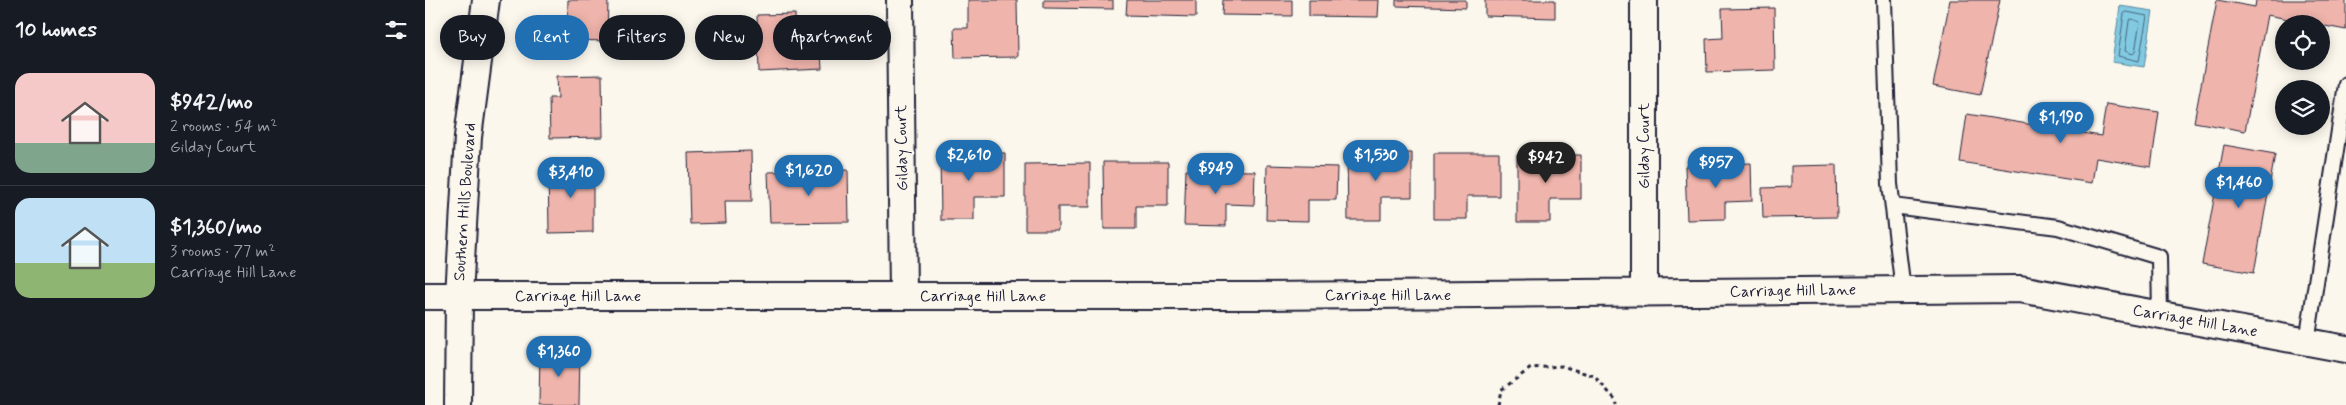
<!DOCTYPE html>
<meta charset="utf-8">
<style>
body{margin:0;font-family:Mynerve,sans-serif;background:#242831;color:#f1f3f6;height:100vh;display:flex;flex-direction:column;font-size:19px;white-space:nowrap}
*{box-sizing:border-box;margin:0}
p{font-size:16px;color:#9ea1a6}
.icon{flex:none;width:28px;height:28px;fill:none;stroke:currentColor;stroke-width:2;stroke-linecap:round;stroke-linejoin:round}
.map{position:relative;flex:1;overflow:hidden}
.drawer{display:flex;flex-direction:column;background:#171b24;width:425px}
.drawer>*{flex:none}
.banner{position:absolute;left:15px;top:15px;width:475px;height:45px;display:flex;gap:10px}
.tools{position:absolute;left:1850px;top:15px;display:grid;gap:10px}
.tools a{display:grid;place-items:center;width:55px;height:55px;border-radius:50%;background:#171b24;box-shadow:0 2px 12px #0003;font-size:25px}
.price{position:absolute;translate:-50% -42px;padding:0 11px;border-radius:18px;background:#1f6fb2;color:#fff;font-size:16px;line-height:32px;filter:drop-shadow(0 1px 2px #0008)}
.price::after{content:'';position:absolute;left:50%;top:30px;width:15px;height:11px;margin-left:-8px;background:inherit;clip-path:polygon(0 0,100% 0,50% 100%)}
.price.on{background:#222;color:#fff}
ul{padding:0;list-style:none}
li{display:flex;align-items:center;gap:15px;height:125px;padding:0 15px}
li+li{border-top:1px solid #363941}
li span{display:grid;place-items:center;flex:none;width:140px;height:100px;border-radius:15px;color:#555}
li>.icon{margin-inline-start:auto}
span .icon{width:60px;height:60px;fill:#fffc;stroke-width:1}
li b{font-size:21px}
h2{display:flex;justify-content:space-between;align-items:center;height:60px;padding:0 15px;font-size:21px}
.chip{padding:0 18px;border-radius:22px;background:#171b24;box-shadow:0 2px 12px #0003;font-size:18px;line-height:45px}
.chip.on{background:#1f6fb2;color:#fff}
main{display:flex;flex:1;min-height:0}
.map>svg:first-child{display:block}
.water{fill:#81cae1;stroke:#5b879f}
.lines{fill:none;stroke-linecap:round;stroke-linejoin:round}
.shore{stroke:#48657d;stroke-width:1}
.building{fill:#efb4ab;stroke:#22223b}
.service-casing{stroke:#22223b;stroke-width:18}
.minor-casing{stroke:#22223b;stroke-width:30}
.path{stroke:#22223b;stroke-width:3;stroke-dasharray:4 4;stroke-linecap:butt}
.service{stroke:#fbf7ec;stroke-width:14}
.minor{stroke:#fbf7ec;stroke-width:26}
.labels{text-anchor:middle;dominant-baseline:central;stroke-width:5;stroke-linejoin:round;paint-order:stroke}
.street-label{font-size:16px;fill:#22223b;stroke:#fbf7ec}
</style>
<main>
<section class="drawer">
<h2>10 homes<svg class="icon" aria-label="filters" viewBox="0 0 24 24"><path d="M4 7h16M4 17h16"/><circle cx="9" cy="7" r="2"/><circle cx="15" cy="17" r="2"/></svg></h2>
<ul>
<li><span style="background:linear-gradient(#f6c9c9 70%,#7fa58c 0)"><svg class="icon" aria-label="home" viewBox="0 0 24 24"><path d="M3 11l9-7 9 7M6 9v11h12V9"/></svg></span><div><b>$942/mo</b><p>2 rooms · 54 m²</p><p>Gilday Court</p></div></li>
<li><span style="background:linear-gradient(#bfe0f5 65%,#8fb573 0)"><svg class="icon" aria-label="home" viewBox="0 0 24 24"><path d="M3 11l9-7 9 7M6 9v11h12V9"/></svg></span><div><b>$1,360/mo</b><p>3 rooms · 77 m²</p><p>Carriage Hill Lane</p></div></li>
</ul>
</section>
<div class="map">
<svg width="1921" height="405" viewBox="0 0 1921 405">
<rect width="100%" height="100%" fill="#fbf7ec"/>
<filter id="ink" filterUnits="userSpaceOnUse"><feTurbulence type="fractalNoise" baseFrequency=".02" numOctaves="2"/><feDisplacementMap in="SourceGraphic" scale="10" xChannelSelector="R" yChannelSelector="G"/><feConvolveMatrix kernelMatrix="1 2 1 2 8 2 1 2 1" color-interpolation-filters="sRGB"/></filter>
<g filter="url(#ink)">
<path class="water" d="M1695,6L1728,11L1719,67L1687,62Z"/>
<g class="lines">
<path class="shore" d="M1702,12L1722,16L1714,61L1693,56L1699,14Z
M1707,19L1715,22L1710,52L1708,54L1700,51L1704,21Z"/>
</g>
<path class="building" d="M143,0H183L182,41L142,40Z
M543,0H592L593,57L530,58L529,28H543Z
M619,0H688V9L619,8Z
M702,0H771V17L701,15Z
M798,0H867V16L797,15Z
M884,0H954L953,17L884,16Z
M971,0H1041V8L971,6Z
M1060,0H1130V18L1060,16Z
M1525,0H1575L1555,95L1508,86Z
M1792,0L1830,7L1831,0H1921V30L1842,15L1820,131L1769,122Z
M1349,8L1350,70L1282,72L1281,39L1298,38L1297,9Z
M370,14L371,38L395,37L397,69L334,72L332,15Z
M177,75L178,137L125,138L124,98H133L132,76Z
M1681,104L1734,112L1726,167L1671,158L1667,183L1535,162L1542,114L1676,136Z
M1799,145L1850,154L1829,273L1777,264Z
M326,151L327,201H300L301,223L265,224L263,153Z
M515,153H580V197H549V220H516Z
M922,153H987V197H956V220H923Z
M1009,153H1074V196H1042V219H1009Z
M1092,155H1156V199H1125V222H1092Z
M678,162H743V206H711V229H679Z
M665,163V207H633V230H600V164Z
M1326,163L1327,201L1300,202V219L1262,220L1260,166Z
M168,165V232L124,233L123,166Z
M842,165L912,167L911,200H883V221L841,220Z
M1411,165L1412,217L1338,218L1337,188L1366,187V166Z
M423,170L424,222L345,223L343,172Z
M761,170L830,171L829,205L801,204V226L759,225Z
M115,350L155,351L154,405H114Z"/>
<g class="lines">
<defs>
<path id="service" d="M1459,0L1465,184L1478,290
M1468,206L1633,227L1734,257L1735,315
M1882,342L1921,84"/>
<path id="minor" d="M475,0L478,296
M1219,0V293
M0,296H830L1595,289L1921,349
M33,405L34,296L43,137L61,0"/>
</defs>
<use href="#service" class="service-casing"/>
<use href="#minor" class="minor-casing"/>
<path class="path" d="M1073,405L1076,390L1106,368L1137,366L1169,376L1190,399L1191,405"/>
<use href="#service" class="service"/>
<use href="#minor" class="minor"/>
</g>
</g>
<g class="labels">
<g class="street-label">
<text transform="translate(1219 146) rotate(-90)">Gilday Court</text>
<text transform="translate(477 148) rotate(-91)">Gilday Court</text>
<text transform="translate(40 202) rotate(-86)">Southern Hills Boulevard</text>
<text transform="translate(1368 291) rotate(-1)">Carriage Hill Lane</text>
<text x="963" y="295">Carriage Hill Lane</text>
<text x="153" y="296">Carriage Hill Lane</text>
<text x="558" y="296">Carriage Hill Lane</text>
<text transform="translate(1770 321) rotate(10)">Carriage Hill Lane</text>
</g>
</g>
</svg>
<div class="tools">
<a><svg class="icon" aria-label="locate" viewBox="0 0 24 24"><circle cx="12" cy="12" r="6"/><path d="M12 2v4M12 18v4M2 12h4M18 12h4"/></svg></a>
<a><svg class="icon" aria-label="layers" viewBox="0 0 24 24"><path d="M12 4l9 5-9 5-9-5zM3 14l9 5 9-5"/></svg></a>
</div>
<b class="price" style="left:1636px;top:144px">$1,190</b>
<b class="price" style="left:544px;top:182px">$2,610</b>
<b class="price" style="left:951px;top:182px">$1,530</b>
<b class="price on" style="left:1121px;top:184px">$942</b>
<b class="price" style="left:1291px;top:189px">$957</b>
<b class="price" style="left:791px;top:195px">$949</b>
<b class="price" style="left:384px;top:197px">$1,620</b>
<b class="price" style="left:146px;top:199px">$3,410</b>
<b class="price" style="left:1814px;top:209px">$1,460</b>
<b class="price" style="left:134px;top:378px">$1,360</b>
<div class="banner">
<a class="chip">Buy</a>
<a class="chip on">Rent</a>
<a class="chip">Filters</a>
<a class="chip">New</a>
<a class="chip">Apartment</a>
</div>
</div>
</main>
